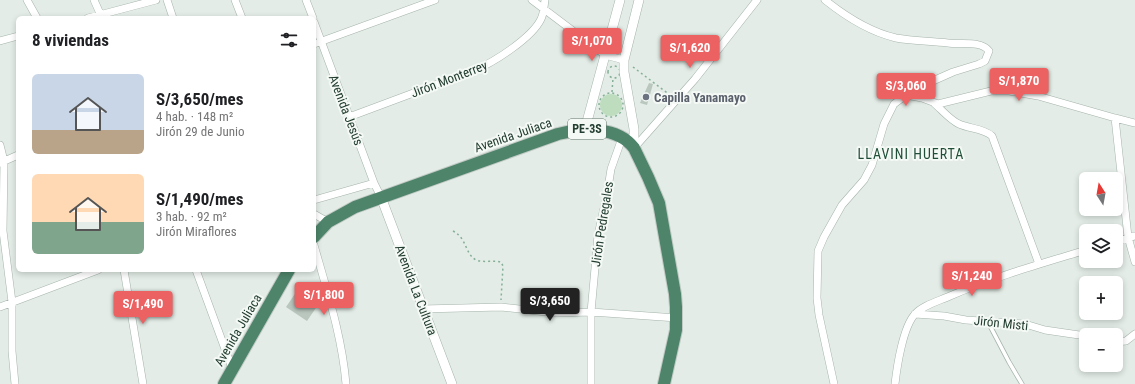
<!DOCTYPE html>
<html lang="es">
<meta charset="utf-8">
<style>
body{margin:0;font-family:"Roboto Condensed",sans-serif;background:#f2f2f2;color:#202124;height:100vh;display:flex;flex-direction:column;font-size:15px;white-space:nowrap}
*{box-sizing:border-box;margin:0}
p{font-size:13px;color:#757577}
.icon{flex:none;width:22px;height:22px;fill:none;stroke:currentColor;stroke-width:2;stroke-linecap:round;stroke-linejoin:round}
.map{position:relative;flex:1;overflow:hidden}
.sheet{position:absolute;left:16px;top:16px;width:300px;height:256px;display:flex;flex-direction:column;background:#fff;border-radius:6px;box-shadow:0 2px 6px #0003}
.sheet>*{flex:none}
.needle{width:26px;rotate:349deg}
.controls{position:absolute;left:1079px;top:172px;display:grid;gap:8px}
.controls a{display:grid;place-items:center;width:44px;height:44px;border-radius:6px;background:#fff;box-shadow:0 2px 6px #0003;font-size:20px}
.price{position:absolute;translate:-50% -34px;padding:0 9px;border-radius:4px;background:#ec6162;color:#fff;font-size:13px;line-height:26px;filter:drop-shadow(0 1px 2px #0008)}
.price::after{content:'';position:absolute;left:50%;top:24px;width:12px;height:9px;margin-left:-6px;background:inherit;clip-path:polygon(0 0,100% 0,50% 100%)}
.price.on{background:#222;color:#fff}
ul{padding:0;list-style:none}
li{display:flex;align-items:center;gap:12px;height:100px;padding:0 16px}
li span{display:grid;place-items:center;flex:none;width:112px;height:80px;border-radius:6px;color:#555}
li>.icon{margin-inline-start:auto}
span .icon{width:48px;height:48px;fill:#fffc;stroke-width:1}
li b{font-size:17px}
h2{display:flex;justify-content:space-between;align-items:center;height:48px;padding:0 16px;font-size:17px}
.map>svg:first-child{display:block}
.green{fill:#bdddbe}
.building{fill:#b9c7be}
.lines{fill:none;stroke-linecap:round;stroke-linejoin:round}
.service-casing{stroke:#a6b4ac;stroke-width:5}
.minor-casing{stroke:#a6b4ac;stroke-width:8}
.tertiary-casing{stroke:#a6b4ac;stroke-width:10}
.trunk-casing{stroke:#c1c9c5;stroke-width:14}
.path{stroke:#85af97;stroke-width:1.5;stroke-dasharray:2 3;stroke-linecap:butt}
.service{stroke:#fff;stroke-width:3.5}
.minor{stroke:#fff;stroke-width:7}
.tertiary{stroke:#fff;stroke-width:9}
.trunk{stroke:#4d846a;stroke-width:12}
.worship-dot{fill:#6b7280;stroke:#f4f9f5;stroke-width:1.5}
.labels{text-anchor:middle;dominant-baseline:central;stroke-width:4;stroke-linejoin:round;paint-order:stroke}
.shield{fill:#f4f9f5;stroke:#62756b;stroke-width:1}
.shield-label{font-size:12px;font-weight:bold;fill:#233d30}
.street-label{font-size:13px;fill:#233d30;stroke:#f4f9f5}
.worship-label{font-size:13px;font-weight:bold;fill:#5b616d;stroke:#f4f9f5;text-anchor:start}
.neighbourhood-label{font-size:14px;letter-spacing:1px;fill:#204f38;stroke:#f4f9f5}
</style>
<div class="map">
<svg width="1135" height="384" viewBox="0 0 1135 384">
<rect width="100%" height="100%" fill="#e3ece6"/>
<path class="green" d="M600 105a11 11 0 1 1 22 0a11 11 0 1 1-22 0Z"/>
<path class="building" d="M649,83L653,84L647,105L640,103Z
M301,285L322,299L307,321L286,307Z"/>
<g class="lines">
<defs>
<path id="service" d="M988,322L1009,362L1022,384"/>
<path id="minor" d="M27,0L37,18
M94,0L102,18
M167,0L173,18
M235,0L242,18
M306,0L313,18
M532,0L605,55L624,60
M825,0C845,16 870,32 896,38C913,41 931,41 948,43C960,45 981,40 989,51L985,61L979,64L953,72L926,84L906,95L894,104L884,124L872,165L864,180L842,205L824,237L818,251L817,298L819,315L834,384
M88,18L156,0
M314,22L374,183L381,197
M0,41L18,36
M314,44L435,0
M906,95L922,98L938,104L991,91H1009L1038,96L1115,118L1135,123
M934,103C942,110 950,120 959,124C970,129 983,128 992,136L1039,264
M349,117L475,70C494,62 532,38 541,19C544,13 544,6 545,0
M1115,118L1128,237L1135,262
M0,145L4,161L3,231L12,302V351L15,384
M634,148L695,79L757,0
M0,163L18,155
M314,200L374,183
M314,214L328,222
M1116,241L1135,236
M314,245C327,291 342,336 346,384
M124,270L143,384
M196,270L232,368
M0,307L98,270
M423,309L501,307L556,313L591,312L677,318
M915,314L944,316L966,320L1025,324L1045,330L1086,336
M1116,342L1126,341L1135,334
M591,384V312L598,235L607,194L611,169L622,138
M895,384C897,366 903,327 915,314C923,305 939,301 950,296C994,277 1040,264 1086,250"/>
<path id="tertiary" d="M585,129L620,0
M634,148V129L624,72V60L639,0
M381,197L452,384"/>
<path id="trunk" d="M314,237L328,222L355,207L558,134C583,128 617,126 634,148L648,177L659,203L675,294L676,307V330L664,384
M224,384L289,270"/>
</defs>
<use href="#service" class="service-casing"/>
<use href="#minor" class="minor-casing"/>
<use href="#tertiary" class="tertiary-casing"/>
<use href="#trunk" class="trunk-casing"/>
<path class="path" d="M608 72a6 6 0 1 1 12 0a6 6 0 1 1-12 0Z
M633,67L670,95
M612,92L613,78
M599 105a12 12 0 1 1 24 0a12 12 0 1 1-24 0Z
M453,231C467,238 465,254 476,260C484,263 493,260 501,262L503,266L501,300"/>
<use href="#service" class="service"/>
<use href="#minor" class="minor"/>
<use href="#tertiary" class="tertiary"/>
<use href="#trunk" class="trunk"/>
</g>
<circle class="worship-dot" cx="646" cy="97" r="4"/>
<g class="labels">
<rect class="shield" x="568" y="119" width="38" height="20" rx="3"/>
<g class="shield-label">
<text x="587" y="129">PE-3S</text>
</g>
<g class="street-label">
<text transform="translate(449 79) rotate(-21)">Jirón Monterrey</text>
<text transform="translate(346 110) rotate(69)">Avenida Jesús</text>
<text transform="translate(513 135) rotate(-19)">Avenida Juliaca</text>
<text transform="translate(602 224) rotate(-81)">Jirón Pedregales</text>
<text transform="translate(416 290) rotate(69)">Avenida La Cultura</text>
<text transform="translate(1001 323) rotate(6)">Jirón Misti</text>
<text transform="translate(238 330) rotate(-60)">Avenida Juliaca</text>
</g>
<g class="worship-label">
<text x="654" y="97">Capilla Yanamayo</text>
</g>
<g class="neighbourhood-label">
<text x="911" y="154">LLAVINI HUERTA</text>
</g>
</g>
</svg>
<div class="controls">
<a><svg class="needle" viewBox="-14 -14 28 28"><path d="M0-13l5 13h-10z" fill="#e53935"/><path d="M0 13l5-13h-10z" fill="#757577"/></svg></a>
<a><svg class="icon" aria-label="layers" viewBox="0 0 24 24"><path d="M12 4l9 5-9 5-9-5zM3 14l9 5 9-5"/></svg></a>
<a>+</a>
<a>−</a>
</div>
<b class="price" style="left:592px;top:62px">S/1,070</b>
<b class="price" style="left:690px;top:69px">S/1,620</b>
<b class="price" style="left:1019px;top:102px">S/1,870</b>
<b class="price" style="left:906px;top:107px">S/3,060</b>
<b class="price" style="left:972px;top:297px">S/1,240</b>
<b class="price" style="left:324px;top:316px">S/1,800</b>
<b class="price on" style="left:550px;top:322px">S/3,650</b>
<b class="price" style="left:143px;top:325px">S/1,490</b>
<section class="sheet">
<h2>8 viviendas<svg class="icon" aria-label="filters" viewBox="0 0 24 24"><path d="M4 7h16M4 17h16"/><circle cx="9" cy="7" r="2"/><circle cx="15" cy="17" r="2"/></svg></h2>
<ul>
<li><span style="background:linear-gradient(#c9d6e8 70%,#b9a48a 0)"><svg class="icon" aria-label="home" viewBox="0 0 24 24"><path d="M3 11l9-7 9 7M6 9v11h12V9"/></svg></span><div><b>S/3,650/mes</b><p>4 hab. · 148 m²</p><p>Jirón 29 de Junio</p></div></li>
<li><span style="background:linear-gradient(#ffd9b3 60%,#7fa58c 0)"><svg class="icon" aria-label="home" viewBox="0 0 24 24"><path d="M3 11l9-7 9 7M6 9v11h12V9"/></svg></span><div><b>S/1,490/mes</b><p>3 hab. · 92 m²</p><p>Jirón Miraflores</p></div></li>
</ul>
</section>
</div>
